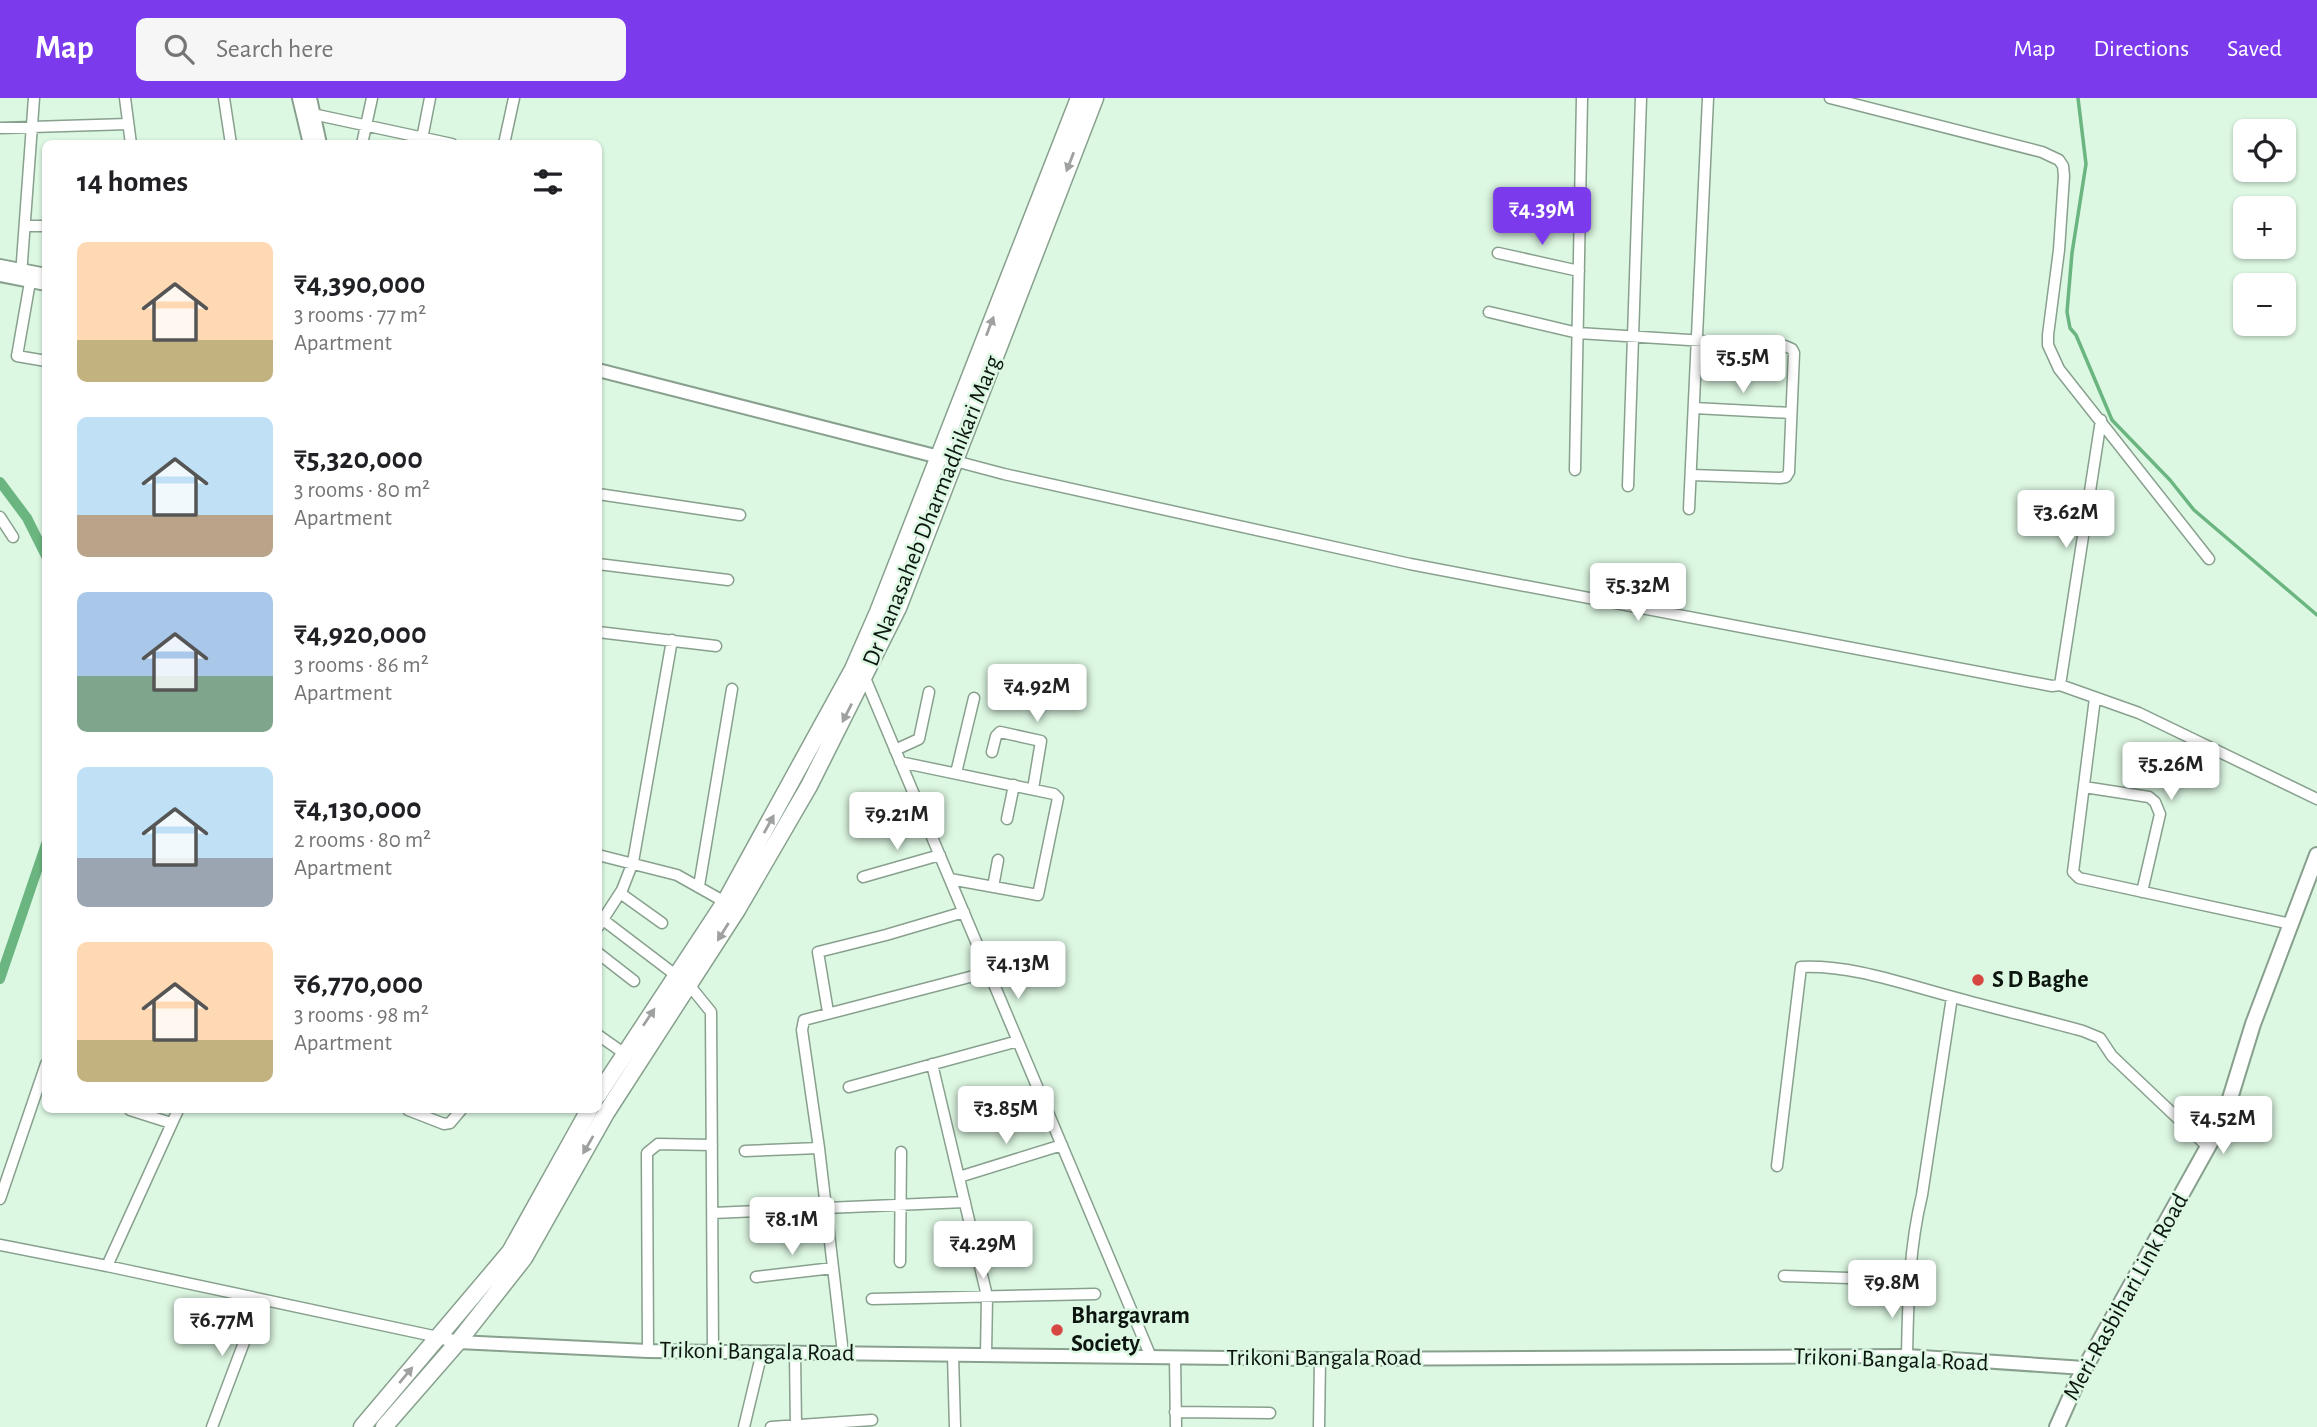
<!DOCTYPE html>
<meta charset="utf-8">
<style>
body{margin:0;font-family:"Alegreya Sans",sans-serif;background:#f6f6f6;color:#202124;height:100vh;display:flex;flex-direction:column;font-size:26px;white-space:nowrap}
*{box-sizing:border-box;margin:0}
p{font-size:23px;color:#757577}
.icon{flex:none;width:38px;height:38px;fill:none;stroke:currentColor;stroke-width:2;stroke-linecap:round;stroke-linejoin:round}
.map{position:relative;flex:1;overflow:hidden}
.sheet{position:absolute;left:42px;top:42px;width:560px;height:973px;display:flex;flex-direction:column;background:#fff;border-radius:10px;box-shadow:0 2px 5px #0004}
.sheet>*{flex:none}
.buttons{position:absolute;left:2233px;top:21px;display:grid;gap:14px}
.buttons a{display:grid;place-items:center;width:63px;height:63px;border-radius:10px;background:#fff;box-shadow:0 2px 5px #0004;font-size:35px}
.price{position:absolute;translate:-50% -60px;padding:0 16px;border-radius:7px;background:#fff;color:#222;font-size:23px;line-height:46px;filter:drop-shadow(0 2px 4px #0008)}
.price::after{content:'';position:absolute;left:50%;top:42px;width:21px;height:16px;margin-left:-10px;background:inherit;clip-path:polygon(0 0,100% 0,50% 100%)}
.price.on{background:#7c3aed;color:#fff}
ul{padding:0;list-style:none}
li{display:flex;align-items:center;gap:21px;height:175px;padding:0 35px}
li span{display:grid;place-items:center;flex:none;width:196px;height:140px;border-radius:10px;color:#555}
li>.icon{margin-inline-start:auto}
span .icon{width:84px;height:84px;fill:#fffc;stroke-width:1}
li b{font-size:30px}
h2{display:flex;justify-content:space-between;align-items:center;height:84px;padding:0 35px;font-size:30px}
header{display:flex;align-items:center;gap:42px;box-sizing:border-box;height:98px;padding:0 35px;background:#7c3aed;color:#fff}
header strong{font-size:33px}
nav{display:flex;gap:38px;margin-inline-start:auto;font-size:24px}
.search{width:490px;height:63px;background:#f6f6f6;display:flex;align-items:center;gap:18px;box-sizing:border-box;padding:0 24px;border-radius:10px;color:#757577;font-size:26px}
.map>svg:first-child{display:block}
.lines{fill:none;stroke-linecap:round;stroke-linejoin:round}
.stream{stroke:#6bb581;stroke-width:3.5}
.canal{stroke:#6bb581;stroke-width:10}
.minor-casing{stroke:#88a08e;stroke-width:13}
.tertiary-casing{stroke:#88a08e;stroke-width:16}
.secondary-casing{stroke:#88a08e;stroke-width:18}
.primary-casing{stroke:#88a08e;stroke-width:19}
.minor{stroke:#fff;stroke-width:10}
.tertiary{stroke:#fff;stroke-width:12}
.secondary{stroke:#fff;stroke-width:14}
.primary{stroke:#fff;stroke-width:16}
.oneway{fill:#9ea19f}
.poi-dot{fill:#d64742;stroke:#dcf7e2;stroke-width:2.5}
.labels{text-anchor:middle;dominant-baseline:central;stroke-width:5;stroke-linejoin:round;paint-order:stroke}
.street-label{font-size:24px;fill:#0c150f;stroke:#dcf7e2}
.poi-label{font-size:24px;font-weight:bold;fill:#0c150f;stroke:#dcf7e2;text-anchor:start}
</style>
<header>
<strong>Map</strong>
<div class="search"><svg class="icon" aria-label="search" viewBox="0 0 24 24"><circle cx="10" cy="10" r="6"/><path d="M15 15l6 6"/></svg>Search here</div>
<nav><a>Map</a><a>Directions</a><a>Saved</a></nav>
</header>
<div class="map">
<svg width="2317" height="1329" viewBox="0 0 2317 1329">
<rect width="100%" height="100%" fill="#dcf7e2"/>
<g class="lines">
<path class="stream" d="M2078,0L2086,66L2072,155L2067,214L2070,230L2076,237L2112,322L2170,382L2194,412L2317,517"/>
<path class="canal" d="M0,384L27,420L46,458
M0,881L46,746"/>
<defs>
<path id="minor" d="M125,0L131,46
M224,0L231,46
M1830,0L2042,54L2059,62L2063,68L2064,78L2059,152L2048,237V247L2059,271L2209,461
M308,15L452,46
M0,30L128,26
M362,46L372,0
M421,46L430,0
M504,46L514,0
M25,128H46
M1498,155L1579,173
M21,177L34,0
M30,184L17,258L46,263
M1489,214L1578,235L1785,248L1792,251L1794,255L1789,374L1786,379L1780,380L1691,377
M1694,310L1791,315
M955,363L1004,376L1410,466L2052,588L2060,587L2139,615L2317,701
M1575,372L1582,0
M1628,388L1641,0
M598,396L740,417
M1689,411L1708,0
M0,419L13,439
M598,466L728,482
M598,534L716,548
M861,577L865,580L1151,1259
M2060,587L2101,322
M2095,600L2073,774L2079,780L2291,826
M895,652L919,641L929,594
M992,654L996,638L1000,634L1041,643L1033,691
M900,664L1054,696L1058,700L1038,797L950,781
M956,675L974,600
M2084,689L2149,699L2155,704L2160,716L2142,794
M1007,721L1014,687
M598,757L677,777L725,804
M863,779L940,757
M699,788L732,591
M993,789L998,762
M620,795L662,825
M598,818L690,888L711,914L713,1254
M598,829L622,792L633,764L672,542
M598,855L634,883
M828,914L818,854L886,837L964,814
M598,937L625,956
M932,966L987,1198L986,1257
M849,989L1018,943
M130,1012L171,1025
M178,1012L107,1168L438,1239
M408,1012L444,1026L450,1025L461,1012
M745,1053L819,1050
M1777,1068L1801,869C1854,867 1903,886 1953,899C1996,911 2040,921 2083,933L2100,940L2112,958L2208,1049
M959,1079L1062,1047
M0,1101L46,966
M713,1115L965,1104
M0,1147L107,1168
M900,1164L901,1054
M1784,1178L1849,1180L1908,1187
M756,1179L833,1170
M872,1201L1095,1196
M648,1253L647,1055L658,1046L712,1047
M795,1255L796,1329
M843,1255L819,1050L802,932L804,922L989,874
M953,1257L955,1329
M1907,1258C1908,1204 1909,1150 1922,1097L1952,899
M1175,1259L1176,1329
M1175,1314L1270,1315
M212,1329L260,1202
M744,1329L762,1254
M771,1329L872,1322
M1319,1329L1320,1261"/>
<path id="tertiary" d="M299,0L310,46
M310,0L320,46
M0,168L46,177
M0,177L46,186
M598,272L947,361
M438,1239L458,1244L648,1253L1320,1261L1907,1258L2084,1270"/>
<path id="secondary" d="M2057,1329L2077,1284L2224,1020L2253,926L2317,757"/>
<path id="primary" d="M598,997L725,804L853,571L878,514L1079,0
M362,1329L510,1154L589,1012
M384,1329L458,1244L524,1160L606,1015L737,812L809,688L898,510L1095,0"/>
</defs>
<use href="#minor" class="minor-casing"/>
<use href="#tertiary" class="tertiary-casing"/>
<use href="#secondary" class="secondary-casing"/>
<use href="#primary" class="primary-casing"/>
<use href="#minor" class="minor"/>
<use href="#tertiary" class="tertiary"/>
<use href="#secondary" class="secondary"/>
<use href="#primary" class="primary"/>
</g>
<defs><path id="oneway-solid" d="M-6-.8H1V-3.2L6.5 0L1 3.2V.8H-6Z" transform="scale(1.75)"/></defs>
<g class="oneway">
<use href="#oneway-solid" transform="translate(1070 64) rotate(111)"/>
<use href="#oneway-solid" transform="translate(990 228) rotate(-69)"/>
<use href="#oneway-solid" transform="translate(847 615) rotate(117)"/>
<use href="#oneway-solid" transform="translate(769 726) rotate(-61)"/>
<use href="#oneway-solid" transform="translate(723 834) rotate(122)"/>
<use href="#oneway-solid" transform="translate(649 919) rotate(-56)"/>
<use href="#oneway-solid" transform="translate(588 1047) rotate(120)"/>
<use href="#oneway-solid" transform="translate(406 1277) rotate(-50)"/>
</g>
<g class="poi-dot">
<circle cx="1978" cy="882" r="7"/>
<circle cx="1057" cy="1232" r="7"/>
</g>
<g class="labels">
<g class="street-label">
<text transform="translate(932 413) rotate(-68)">Dr Nanasaheb Dharmadhikari Marg</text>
<text transform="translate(2126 1199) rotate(-61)">Meri-Rasbihari Link Road</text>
<text transform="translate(757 1254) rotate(1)">Trikoni Bangala Road</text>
<text x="1324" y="1260">Trikoni Bangala Road</text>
<text transform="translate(1891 1262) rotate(2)">Trikoni Bangala Road</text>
</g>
<g class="poi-label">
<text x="1992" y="882">S D Baghe</text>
<text x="1071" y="1218">Bhargavram<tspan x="1071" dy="28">Society</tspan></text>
</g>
</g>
</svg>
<div class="buttons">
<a><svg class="icon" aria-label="locate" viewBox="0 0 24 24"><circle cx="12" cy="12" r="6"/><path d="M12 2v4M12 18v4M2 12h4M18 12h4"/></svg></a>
<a>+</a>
<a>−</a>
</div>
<b class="price on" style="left:1542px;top:149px">₹4.39M</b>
<b class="price" style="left:1743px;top:297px">₹5.5M</b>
<b class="price" style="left:2066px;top:452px">₹3.62M</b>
<b class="price" style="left:1638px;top:525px">₹5.32M</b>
<b class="price" style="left:1037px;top:626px">₹4.92M</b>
<b class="price" style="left:2171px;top:704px">₹5.26M</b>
<b class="price" style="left:897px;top:754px">₹9.21M</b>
<b class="price" style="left:1018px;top:903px">₹4.13M</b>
<b class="price" style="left:1006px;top:1048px">₹3.85M</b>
<b class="price" style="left:2223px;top:1058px">₹4.52M</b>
<b class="price" style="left:792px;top:1159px">₹8.1M</b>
<b class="price" style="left:983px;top:1183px">₹4.29M</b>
<b class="price" style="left:1892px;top:1222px">₹9.8M</b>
<b class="price" style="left:222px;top:1260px">₹6.77M</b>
<section class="sheet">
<h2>14 homes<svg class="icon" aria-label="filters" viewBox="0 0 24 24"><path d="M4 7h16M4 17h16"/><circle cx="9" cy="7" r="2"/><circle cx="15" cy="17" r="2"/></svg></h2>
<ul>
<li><span style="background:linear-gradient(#ffd9b3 70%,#c2b280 0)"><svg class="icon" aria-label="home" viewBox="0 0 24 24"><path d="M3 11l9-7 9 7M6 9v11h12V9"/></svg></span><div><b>₹4,390,000</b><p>3 rooms · 77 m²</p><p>Apartment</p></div></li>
<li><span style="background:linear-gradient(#bfe0f5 70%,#b9a48a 0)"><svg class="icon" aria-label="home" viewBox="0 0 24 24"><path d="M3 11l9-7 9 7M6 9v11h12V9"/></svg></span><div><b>₹5,320,000</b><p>3 rooms · 80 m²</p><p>Apartment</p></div></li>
<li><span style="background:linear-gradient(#a9c7e8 60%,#7fa58c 0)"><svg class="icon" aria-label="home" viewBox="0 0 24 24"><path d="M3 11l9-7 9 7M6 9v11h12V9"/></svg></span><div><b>₹4,920,000</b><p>3 rooms · 86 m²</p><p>Apartment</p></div></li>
<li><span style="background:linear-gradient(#bfe0f5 65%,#9aa5b1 0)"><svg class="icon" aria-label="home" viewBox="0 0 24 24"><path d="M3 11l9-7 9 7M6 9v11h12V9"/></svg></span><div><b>₹4,130,000</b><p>2 rooms · 80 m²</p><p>Apartment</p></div></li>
<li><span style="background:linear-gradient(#ffd9b3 70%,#c2b280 0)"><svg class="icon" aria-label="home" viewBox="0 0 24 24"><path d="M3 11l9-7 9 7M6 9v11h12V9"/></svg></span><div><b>₹6,770,000</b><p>3 rooms · 98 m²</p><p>Apartment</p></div></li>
</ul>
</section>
</div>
